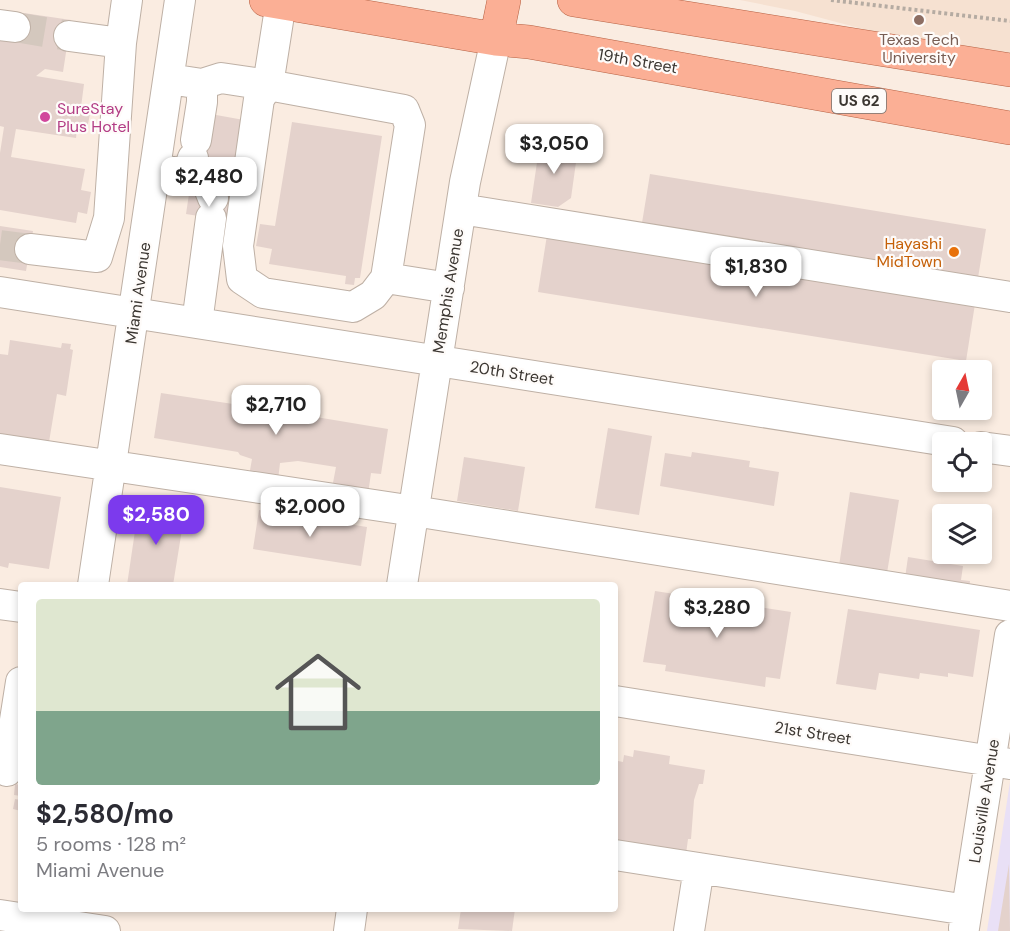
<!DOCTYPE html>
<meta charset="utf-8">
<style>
body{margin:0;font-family:"DM Sans",sans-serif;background:#f2f2f3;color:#2b2b33;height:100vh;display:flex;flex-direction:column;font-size:22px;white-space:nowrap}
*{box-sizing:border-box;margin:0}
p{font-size:20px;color:#7c7c81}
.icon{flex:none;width:33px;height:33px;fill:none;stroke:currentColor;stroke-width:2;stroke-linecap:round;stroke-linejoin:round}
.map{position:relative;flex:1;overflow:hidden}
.details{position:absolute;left:18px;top:582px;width:600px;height:330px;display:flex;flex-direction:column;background:#fff;border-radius:6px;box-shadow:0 3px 9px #0003}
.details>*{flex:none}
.needle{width:39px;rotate:9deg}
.buttons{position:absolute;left:932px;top:360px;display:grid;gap:12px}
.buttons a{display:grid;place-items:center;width:60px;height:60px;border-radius:6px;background:#fff;box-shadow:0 3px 9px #0003;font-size:30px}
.price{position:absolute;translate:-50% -51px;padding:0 14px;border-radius:12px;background:#fff;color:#222;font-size:20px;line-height:39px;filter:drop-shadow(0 2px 3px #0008)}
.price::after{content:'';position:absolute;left:50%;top:36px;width:18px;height:14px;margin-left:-9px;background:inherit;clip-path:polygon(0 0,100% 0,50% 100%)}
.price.current{background:#7c3aed;color:#fff}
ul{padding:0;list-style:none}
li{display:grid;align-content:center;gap:12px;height:318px;padding:0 18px}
li span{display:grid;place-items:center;height:186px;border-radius:6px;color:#555}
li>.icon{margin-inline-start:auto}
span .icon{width:108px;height:108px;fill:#fffc;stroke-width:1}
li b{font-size:26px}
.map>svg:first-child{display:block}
.built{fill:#f6e1d1}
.medical{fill:#e9e0f6}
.building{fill:#e4d2cc}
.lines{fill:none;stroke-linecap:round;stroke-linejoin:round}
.minor-tunnel{stroke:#d4c8be;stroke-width:30;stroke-dasharray:30 15;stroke-linecap:butt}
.minor-casing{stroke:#beb0a5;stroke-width:32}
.major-casing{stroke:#b66244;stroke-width:34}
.path{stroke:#b5aba2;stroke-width:4;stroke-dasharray:3 3;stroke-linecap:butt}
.minor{stroke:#fff;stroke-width:30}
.major{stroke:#fbaf95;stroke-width:33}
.education-dot{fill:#8d6e63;stroke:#fefbf9;stroke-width:2}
.hotel-dot{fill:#d1479c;stroke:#fefbf9;stroke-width:2}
.food-dot{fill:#e8710a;stroke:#fefbf9;stroke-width:2}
.labels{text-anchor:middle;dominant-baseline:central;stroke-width:4.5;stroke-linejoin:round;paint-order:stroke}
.shield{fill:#fefbf9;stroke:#76716d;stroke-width:1.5}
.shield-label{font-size:15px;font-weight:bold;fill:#3b3631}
.education-label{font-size:16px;fill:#785e54;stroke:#fefbf9}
.street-label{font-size:16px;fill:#3b3631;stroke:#fefbf9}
.hotel-label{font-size:16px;fill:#b23c85;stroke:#fefbf9;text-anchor:start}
.food-label{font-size:16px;fill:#c56008;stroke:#fefbf9;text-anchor:end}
</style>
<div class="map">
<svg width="1010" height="931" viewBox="0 0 1010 931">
<rect width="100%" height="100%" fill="#faece1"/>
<path class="built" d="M740,0H1010V53L874,32L795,11Z"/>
<path class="medical" d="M1010,782V931H987Z"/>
<path class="building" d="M17,12L71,20L63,72L45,69L36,76L84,84L81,107L91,109L87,129L77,128L76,138L16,129L11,157L85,169L81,190L91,192L87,214L78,212L76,223L0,210V153L4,127L0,126V40L12,42Z
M205,113L244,120L236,172L197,166Z
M292,122L382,136L360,278H355L354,285L345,284L346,276L269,264L272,249L256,246L260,224L275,226Z
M540,142L578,148L571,198L558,207L531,203Z
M650,174L986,229L977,284L641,229Z
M189,194L233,202L230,221L186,214Z
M0,226L33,231L26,271L0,267Z
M547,235L975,304L966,361L538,292Z
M10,340L61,348L62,343L71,344L70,349L73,350L66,396L57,394L48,448L0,440V354L8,355Z
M265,386L291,391L288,408L305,413L304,415L388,429L381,474L371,473L368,494L332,488L336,467L298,461L280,463L278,480L249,476L252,459L240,455L238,452L154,438L161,393L246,406V403L263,404Z
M608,428L652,436L639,515L595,508Z
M692,452L750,461L749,467L779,472L774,506L660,486L665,453L691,457Z
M464,457L525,467L518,511L457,501Z
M0,487L61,497L49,569L9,563L8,568L0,566Z
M850,492L899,500L887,573L839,566Z
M139,504L185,511L173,585H127Z
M259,510L367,527L361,566L253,549Z
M908,557L963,566L961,580L970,581L969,588L905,578Z
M655,591L791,612L780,679L766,677L765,687L665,671L666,665L643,662Z
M848,609L980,630L973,677L948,673V677L920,673L919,679L879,673L876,690L836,684Z
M634,750L670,756L669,764L705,770L703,784H699L694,800L691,839H688L686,854L615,843V781L618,761L623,762L624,755L633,757Z
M15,784L21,785V796L14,795Z
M15,799L21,800V811L13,809Z
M1009,864L1010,931H998Z
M461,909H515L512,931L458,929Z"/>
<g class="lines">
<path class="minor-tunnel" d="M15,27L69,36
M0,245L30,249"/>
<defs>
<path id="minor" d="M281,2L268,85L404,110L410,125L386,278L449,288
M0,25L15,27
M69,36L121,43L127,0
M169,79L202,84L221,78L268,85L259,99L238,246L242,279L263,293L353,307L373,295L386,278
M196,140L202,102V84
M156,169L178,173L189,169L193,158
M189,169L207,183L213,198
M461,209L1010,297
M30,249L97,257L109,218L121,43
M0,292L953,442
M197,323L211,218
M981,447L1010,451
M0,449L414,511L1010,606
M93,585L180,0
M402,585L465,182L496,39
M0,604L21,607
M615,701L1010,764
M7,771L21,682
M615,855L967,910
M0,915L105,931
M964,928L1010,635
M349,931L352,909
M689,931L699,868"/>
<path id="major" d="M266,0L496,39L529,42L1010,128
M574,0L1010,70
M496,39L504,0"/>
</defs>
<use href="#minor" class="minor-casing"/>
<use href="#major" class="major-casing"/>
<path class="path" d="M831,0L1010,21"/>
<use href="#minor" class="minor"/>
<use href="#major" class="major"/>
</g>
<circle class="education-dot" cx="919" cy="20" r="6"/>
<circle class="hotel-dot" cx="45" cy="117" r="6"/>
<circle class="food-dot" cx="954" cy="252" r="6"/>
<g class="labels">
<rect class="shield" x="832" y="89" width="54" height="24" rx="4.5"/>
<g class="shield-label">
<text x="859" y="101">US 62</text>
</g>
<g class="education-label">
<text x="919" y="39">Texas Tech<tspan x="919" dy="18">University</tspan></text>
</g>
<g class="street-label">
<text transform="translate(638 61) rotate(10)">19th Street</text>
<text transform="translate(448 291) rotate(-81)">Memphis Avenue</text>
<text transform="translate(138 293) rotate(-82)">Miami Avenue</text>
<text transform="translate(512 373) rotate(9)">20th Street</text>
<text transform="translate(813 733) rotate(9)">21st Street</text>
<text transform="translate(984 801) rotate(-81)">Louisville Avenue</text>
</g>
<g class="hotel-label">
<text x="57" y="108">SureStay<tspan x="57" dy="18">Plus Hotel</tspan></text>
</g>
<g class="food-label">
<text x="942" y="243">Hayashi<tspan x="942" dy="18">MidTown</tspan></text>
</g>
</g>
</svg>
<div class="buttons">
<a><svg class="needle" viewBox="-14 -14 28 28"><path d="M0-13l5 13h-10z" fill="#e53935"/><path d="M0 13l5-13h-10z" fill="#7c7c81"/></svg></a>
<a><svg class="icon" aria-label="locate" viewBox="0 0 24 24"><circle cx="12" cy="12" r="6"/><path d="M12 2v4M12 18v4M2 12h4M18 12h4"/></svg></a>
<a><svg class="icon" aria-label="layers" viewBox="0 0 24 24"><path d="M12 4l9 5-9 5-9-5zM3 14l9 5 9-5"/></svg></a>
</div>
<b class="price" style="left:554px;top:175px">$3,050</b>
<b class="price" style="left:209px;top:208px">$2,480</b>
<b class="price" style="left:756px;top:298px">$1,830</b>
<b class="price" style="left:276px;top:436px">$2,710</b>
<b class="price" style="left:310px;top:538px">$2,000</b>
<b class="price current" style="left:156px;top:546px">$2,580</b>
<b class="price" style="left:717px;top:639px">$3,280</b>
<section class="details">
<ul>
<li><span style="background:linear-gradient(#dfe7d0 60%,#7fa58c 0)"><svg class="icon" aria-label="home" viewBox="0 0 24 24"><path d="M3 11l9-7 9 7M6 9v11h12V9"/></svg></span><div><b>$2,580/mo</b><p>5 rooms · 128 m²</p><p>Miami Avenue</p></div></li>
</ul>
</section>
</div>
